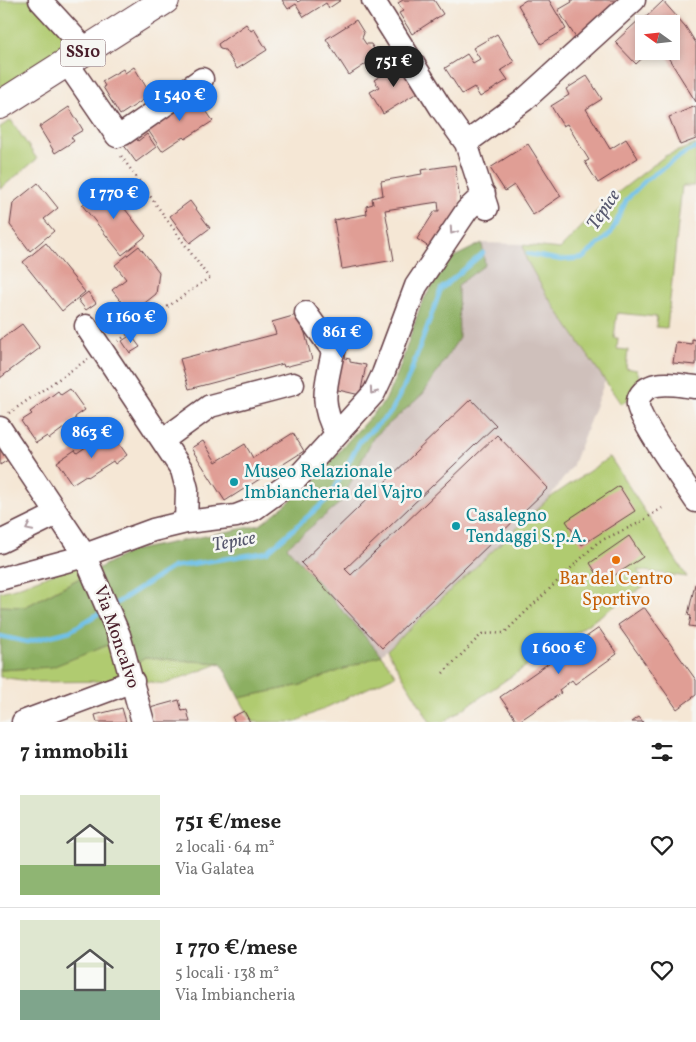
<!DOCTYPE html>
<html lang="it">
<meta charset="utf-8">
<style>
body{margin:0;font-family:Vollkorn,serif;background:#f6f6f6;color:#222;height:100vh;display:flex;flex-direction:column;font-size:19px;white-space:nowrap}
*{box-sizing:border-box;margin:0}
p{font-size:16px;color:#767676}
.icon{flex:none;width:28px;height:28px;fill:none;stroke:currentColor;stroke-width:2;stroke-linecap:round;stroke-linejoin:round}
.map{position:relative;height:722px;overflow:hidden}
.details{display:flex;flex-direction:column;background:#fff;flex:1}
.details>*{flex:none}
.needle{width:32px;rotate:285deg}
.buttons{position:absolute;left:635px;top:15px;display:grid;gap:10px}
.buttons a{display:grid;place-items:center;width:45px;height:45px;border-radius:0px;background:#fff;box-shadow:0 2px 8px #0003;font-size:25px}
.price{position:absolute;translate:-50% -42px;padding:0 11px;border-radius:18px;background:#1a73e8;color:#fff;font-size:16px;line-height:32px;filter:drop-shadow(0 1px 2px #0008)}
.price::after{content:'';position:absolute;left:50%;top:30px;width:15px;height:11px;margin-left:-8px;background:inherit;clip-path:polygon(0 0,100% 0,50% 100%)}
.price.active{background:#222;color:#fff}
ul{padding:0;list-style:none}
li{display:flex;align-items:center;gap:15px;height:125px;padding:0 20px}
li+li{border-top:1px solid #e0e0e0}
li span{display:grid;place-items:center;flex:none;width:140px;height:100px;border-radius:0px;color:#555}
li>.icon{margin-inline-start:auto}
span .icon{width:60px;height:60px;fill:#fffc;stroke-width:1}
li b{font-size:21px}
h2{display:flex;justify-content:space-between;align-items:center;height:60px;padding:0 20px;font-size:21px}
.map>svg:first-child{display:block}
.industrial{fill:#cfc0bb}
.green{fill:#b0cb70;stroke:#7d754e}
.forest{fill:#8caf62;stroke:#6b6746}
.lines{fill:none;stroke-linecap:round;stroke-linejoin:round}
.stream{stroke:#6cbfe8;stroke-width:4.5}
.building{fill:#e09e95}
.minor-casing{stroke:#643d44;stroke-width:25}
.major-casing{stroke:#643d44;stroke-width:30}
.path{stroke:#643d44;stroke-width:2.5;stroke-dasharray:1 4;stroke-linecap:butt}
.minor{stroke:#fff;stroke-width:22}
.major{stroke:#fff;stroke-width:28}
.oneway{stroke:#ae9aa0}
.culture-dot{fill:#0f9aa8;stroke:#f6f6f2;stroke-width:2}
.food-dot{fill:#e8710a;stroke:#f6f6f2;stroke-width:2}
.labels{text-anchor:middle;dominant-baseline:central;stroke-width:5;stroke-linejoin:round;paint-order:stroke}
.shield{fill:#f6f6f2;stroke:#7e6067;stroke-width:1}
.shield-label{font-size:16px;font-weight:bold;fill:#4a1f2b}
.culture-label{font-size:18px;fill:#0d838f;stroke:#f6f6f2;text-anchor:start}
.food-label{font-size:18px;fill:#c56008;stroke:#f6f6f2}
.street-label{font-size:18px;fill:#4a1f2b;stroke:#f6f6f2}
.water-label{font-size:19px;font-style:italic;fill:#56576d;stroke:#f6f6f2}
</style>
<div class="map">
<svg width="696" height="722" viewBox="0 0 696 722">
<rect width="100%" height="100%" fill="#f6f6f2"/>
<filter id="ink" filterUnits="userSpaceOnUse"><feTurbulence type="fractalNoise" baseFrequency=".02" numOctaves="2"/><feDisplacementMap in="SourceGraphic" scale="10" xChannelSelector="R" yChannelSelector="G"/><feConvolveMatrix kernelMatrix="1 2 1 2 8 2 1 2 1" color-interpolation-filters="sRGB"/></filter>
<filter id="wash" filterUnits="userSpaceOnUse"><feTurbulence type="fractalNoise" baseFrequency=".0096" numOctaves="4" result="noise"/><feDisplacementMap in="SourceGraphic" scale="20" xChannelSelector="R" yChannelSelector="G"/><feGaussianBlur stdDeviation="1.12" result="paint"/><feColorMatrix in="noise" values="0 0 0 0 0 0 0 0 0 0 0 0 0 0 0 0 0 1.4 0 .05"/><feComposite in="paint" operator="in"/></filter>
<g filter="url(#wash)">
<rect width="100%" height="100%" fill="#f5e7d5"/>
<path class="industrial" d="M482,243L523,244L526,259L546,294L605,381L572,467L548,499L381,655L287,548L341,502L373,438L423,394L459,338L458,285L485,265Z"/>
<path class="green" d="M0,0H33L73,45L0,89Z
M11,120L37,159L0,189V127Z
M696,144L694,186H682L667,328L656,327L657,317L617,313L614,338H618L617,349L628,350L626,368L637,370L641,382L629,399L621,404L546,294L526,259L523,245L560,249L607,201L665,156Z
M610,457L687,577L637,570L647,584L444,722H430L387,650L548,499Z
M81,563L87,574L25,607L0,606V592L15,588Z
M112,642L121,681L37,682L0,677V670L49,667Z
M381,655L396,675L295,722H253L239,698L301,685Z
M145,658L221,663L165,684L144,681L137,663Z"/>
<path class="forest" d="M482,243L485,265L458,285L459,338L423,394L373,438L341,502L287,547L381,655L301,685L239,698L221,663L145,658L137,663L125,636L105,646L52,667L0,670V606L25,607L131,551L260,525L313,483L348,441L385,401L399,370L421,304L448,260Z"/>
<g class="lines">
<path class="stream" d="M528,254L561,260L583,258L611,233L627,199L647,179L685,153L696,148
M112,606L173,567L267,552L330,497L360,441L391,412L408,379L441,289L483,253
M0,636L27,642L70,631L101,612"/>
</g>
<g id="blocks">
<path class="building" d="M282,0H296L298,2L301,0H341L329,8L326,3L304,17L296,4L288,9Z
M403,0H434L443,14L412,34L399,13L403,11L398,3Z
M526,0H549L566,29L541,44L518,5Z
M571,0H622L578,41L558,10L572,2Z
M663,1L685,26L696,43V102L664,51H671V24H644V51H650L636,64L615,42L641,18L642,21Z
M356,20L364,33L362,38L366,44H371L378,56L349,75L326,39Z
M246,24L251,31L254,29L267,50L237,69L225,50L220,49L218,44Z
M497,34L514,62L501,70L508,80L480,97L474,87L462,94L445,68L467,54L473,63L480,59L473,48Z
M403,62L420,91L383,114L370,92L379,87L374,80Z
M134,67L151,95L120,115L103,87L105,86L102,81L123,69L125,73Z
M587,76L602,99L586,109L610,149L626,139L638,158L598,183L585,162L589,160L567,124L563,126L551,106L569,95L566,89Z
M193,91L213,121L185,139L183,137L162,151L146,127Z
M696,106V139L680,145L669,117Z
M69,107L83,130L71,137L74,141L55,153L39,127Z
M147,134L156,147L136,162L123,144L135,136L138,141Z
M528,144L561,196L533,215L514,185L505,191L490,168Z
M455,165L461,208L433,250L417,239L435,211H439L438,202L385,210L394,260L342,269L334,220L367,214L366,206L373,204L372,198L383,195L381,181L422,174L421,170Z
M38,183L58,208L44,219L54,231L30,251L10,225L13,203Z
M107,186L146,236L122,255L82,205Z
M190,201L210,228L190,243L170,216Z
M46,243L85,292L62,311L23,262Z
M139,246L159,272L156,294L131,314L112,290L126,279L115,265Z
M88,292L96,303L86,310L78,300Z
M300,314L312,360L284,367L283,364L189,389L180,359L276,334L272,322Z
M320,321L352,328L345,358L350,359V362L366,365L360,395L334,389Z
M22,324L40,348L0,378V340Z
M131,335L140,347L130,353L122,341Z
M692,339L696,340V365L673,363L676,342L692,344Z
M70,389L85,410L75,417L76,419L49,439L47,436L36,443L21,421L32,414L30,412L58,391L61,395Z
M471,399L496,425L345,569L351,575L497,435L548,488L382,648L301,563Z
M293,433L304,451L225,501L191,448L203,441L216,462L245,444L253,458Z
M112,434L127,455L115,464L113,461L88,477L86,475L72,484L57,462L75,450L77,453L96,440L99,443Z
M0,447L8,460L0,465Z
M619,486L635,511L582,545L566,521Z
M629,536L643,557L603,583L590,563Z
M695,584H696V627L689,626L691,616L688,615Z
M644,607L696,680V695L677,709L618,625Z
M599,628L617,654L575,684L572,680L559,690L561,693L518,722L500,697Z
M179,700L182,711L187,710L190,722H154L150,708Z
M122,708L126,722H97L95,715Z
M244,711L250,722H235L232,717Z
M639,717L643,722H632Z"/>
</g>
</g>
<g filter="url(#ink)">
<use href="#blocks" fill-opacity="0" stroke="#643d44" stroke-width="1"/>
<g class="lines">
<defs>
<path id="minor" d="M40,0L87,51
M373,0L441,108L466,143L487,208
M67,63L117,136L123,134L202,79
M466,143L523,101L634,0
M306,313L333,351C327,384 318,402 336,433
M86,326L182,470L187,489L186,522
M696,387C682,386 663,381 650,387C643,390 637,397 638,405C639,420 685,484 696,501
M0,428L84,554L119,635L143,722
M163,440L210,406L293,384
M0,542L57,514
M0,579L74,559L153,530L186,522L236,516L254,509L297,478L374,393L383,374L416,286L467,210L484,194
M23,722L133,681"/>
<path id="major" d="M0,105L165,0"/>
</defs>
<use href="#minor" class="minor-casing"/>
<use href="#major" class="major-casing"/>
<path class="path" d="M118,341L209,278L119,153
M9,413L88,359
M443,673L482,634L504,633L598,542L639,523L662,508"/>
<use href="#minor" class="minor"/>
<use href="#major" class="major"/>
</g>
<defs><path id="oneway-chevron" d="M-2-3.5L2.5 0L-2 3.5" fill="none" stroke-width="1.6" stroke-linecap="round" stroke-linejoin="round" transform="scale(1.25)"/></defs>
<g class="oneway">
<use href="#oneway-chevron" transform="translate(453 231) rotate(124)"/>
<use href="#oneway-chevron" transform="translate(373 391) rotate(125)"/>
<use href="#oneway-chevron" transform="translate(29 528) rotate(154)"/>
</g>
</g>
<g class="culture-dot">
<circle cx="234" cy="482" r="5"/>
<circle cx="456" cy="526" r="5"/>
</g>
<circle class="food-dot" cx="616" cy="560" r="5"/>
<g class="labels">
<rect class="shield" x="60.5" y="39.5" width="45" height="27" rx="4"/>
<g class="shield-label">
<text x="83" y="53">SS10</text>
</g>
<g class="culture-label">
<text x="244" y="472">Museo Relazionale<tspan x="244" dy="21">Imbiancheria del Vajro</tspan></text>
<text x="466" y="516">Casalegno<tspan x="466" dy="21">Tendaggi S.p.A.</tspan></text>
</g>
<g class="food-label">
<text x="616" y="579">Bar del Centro<tspan x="616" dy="21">Sportivo</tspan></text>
</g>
<g class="street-label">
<text transform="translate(116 637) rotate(71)">Via Moncalvo</text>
</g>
<g class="water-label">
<text transform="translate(604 210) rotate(-56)">Tepice</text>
<text transform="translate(234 542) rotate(-10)">Tepice</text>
</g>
</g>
</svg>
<div class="buttons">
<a><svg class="needle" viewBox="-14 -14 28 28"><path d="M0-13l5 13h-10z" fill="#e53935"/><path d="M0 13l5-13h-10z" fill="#767676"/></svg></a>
</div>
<b class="price active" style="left:394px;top:88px">751 €</b>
<b class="price" style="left:180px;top:122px">1 540 €</b>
<b class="price" style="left:114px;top:220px">1 770 €</b>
<b class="price" style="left:131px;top:344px">1 160 €</b>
<b class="price" style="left:342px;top:359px">861 €</b>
<b class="price" style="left:92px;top:459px">863 €</b>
<b class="price" style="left:559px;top:675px">1 600 €</b>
</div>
<section class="details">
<h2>7 immobili<svg class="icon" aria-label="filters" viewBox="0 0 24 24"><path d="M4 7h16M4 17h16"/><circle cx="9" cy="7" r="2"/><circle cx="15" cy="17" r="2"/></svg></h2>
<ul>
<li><span style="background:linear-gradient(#dfe7d0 70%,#8fb573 0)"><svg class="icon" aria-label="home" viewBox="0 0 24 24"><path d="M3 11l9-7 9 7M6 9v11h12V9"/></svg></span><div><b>751 €/mese</b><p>2 locali · 64 m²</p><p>Via Galatea</p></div><svg class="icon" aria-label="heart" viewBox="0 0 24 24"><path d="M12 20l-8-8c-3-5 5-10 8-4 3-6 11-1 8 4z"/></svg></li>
<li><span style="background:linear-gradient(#dfe7d0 70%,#7fa58c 0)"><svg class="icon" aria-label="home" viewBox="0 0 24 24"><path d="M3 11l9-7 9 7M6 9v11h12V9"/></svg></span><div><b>1 770 €/mese</b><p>5 locali · 138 m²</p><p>Via Imbiancheria</p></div><svg class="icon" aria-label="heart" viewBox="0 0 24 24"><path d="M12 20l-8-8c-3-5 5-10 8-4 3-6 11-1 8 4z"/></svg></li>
</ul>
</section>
